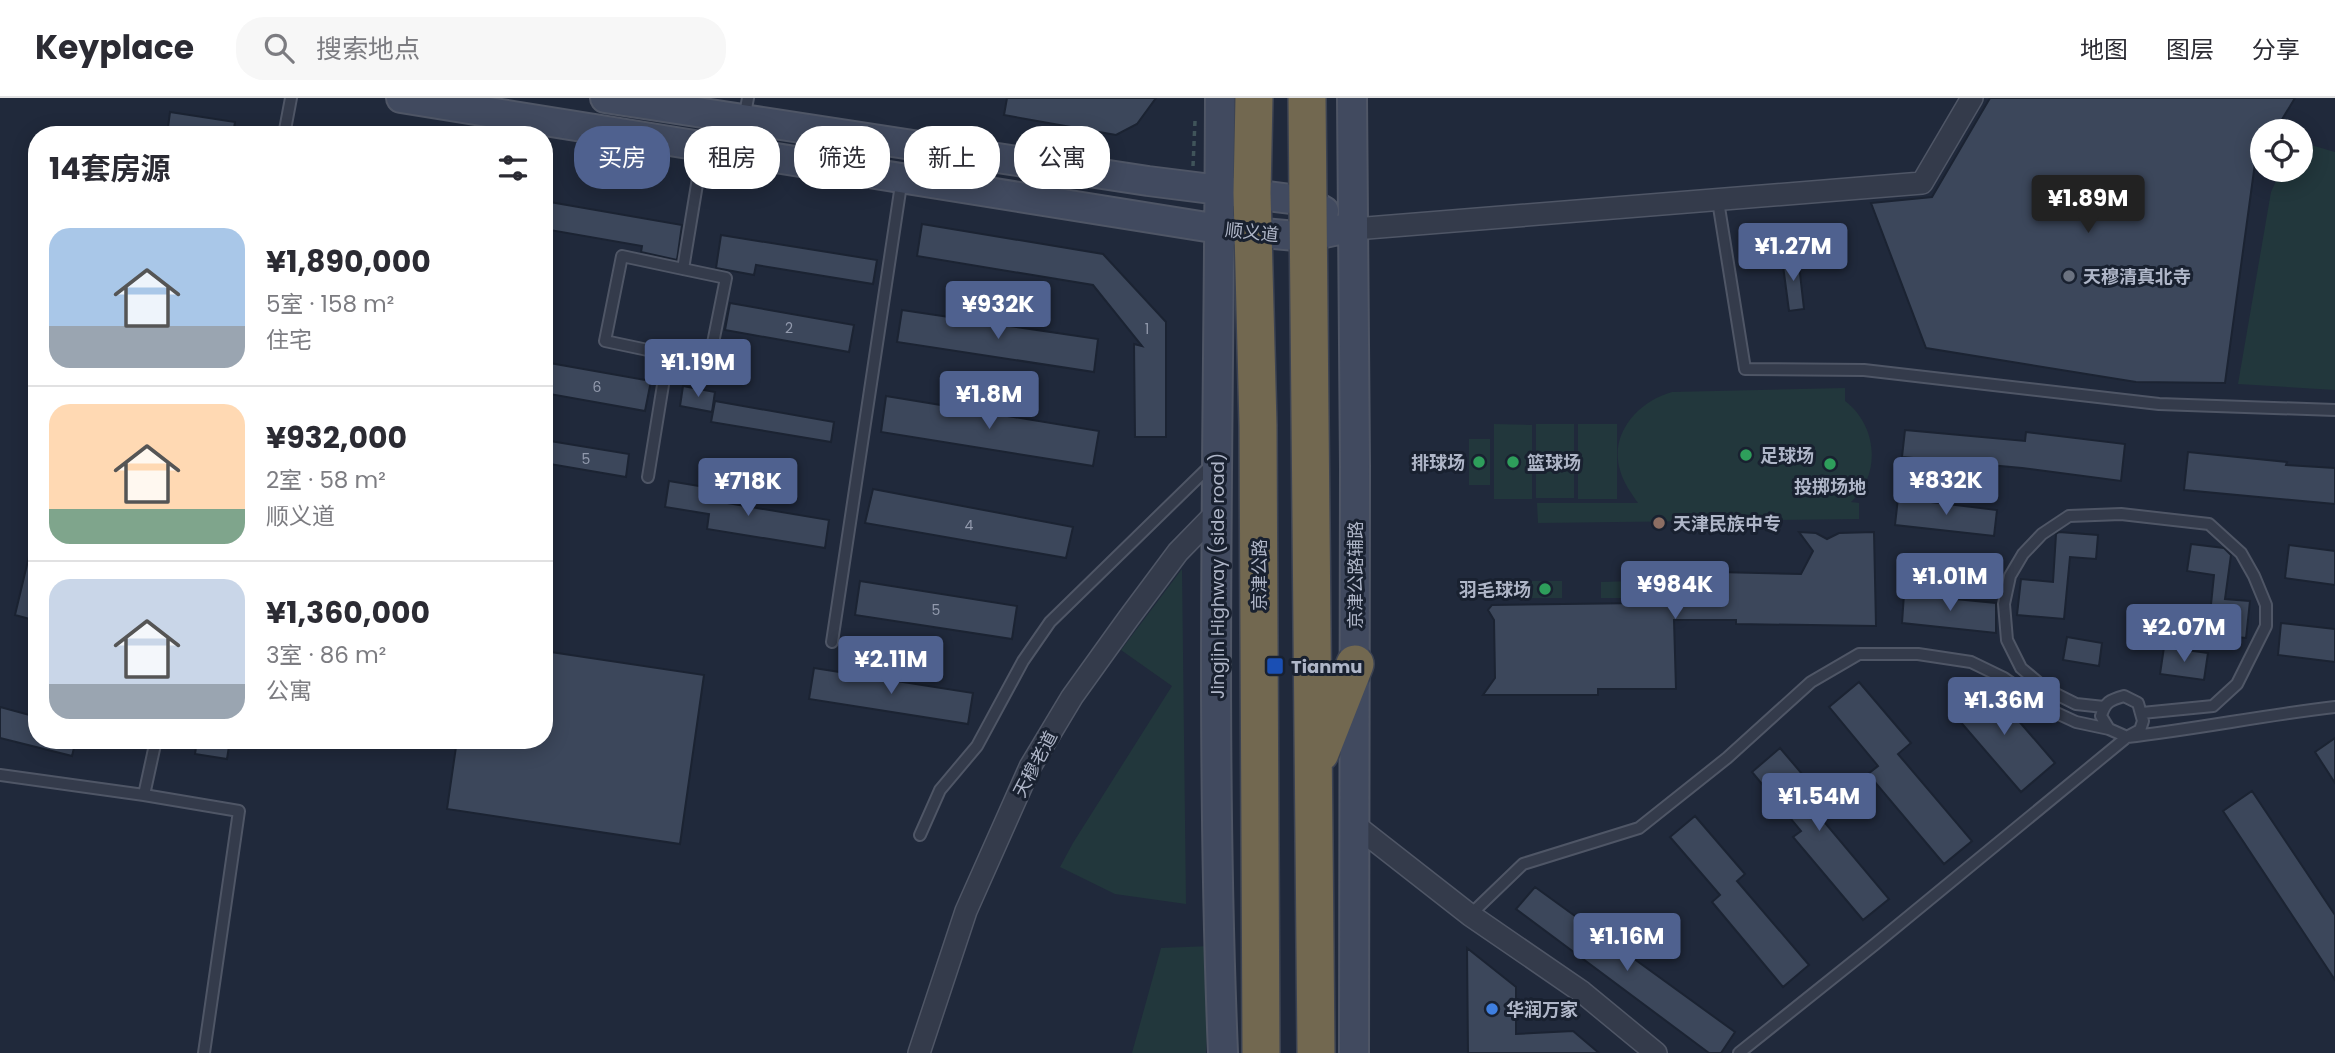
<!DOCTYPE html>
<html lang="zh">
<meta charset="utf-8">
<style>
body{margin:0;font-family:Poppins,"Noto Sans SC",sans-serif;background:#f7f7f7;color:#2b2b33;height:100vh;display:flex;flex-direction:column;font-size:26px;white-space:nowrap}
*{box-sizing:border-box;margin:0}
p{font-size:23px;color:#7c7c81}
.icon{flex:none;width:38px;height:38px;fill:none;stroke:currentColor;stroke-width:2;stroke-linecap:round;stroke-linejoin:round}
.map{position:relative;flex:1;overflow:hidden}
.panel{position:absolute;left:28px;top:28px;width:525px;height:623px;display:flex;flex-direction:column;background:#fff;border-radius:28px;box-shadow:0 4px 18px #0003}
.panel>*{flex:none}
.guide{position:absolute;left:574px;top:28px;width:665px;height:63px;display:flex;gap:14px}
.tools{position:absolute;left:2250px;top:21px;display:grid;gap:14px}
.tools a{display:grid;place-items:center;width:63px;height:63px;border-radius:50%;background:#fff;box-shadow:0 4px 18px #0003;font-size:35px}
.price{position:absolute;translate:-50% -60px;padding:0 16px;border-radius:7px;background:#4f618f;color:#fff;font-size:23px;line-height:46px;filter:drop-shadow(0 2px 4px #0008)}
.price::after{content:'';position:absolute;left:50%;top:42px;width:21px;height:16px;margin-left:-10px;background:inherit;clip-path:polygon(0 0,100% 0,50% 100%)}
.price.active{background:#222;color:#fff}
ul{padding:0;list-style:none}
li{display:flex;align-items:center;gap:21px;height:175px;padding:0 21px}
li+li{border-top:2px solid #e1e1e2}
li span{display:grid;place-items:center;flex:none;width:196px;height:140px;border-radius:21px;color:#555}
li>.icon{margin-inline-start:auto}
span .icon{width:84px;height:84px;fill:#fffc;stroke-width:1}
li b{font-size:30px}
h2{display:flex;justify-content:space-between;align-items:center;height:84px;padding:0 21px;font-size:30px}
.tag{padding:0 24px;border-radius:28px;background:#fff;box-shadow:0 4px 18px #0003;font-size:24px;line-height:63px}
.tag.active{background:#4f618f;color:#fff}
header{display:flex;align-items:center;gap:42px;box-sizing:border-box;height:98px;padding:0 35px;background:#fff;border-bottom:2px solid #e1e1e2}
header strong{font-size:33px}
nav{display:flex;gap:38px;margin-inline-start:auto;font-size:24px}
.search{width:490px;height:63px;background:#f7f7f7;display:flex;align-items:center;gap:18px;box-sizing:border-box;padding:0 24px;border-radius:28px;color:#7c7c81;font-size:26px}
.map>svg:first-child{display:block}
.green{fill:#22373c}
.building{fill:#3c475b;stroke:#1b2332;stroke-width:2}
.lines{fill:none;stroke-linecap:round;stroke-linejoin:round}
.lane-casing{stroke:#4f5666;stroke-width:14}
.street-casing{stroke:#4f5666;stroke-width:24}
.secondary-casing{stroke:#4f5666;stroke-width:32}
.highway-casing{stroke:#3c4353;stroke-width:40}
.path{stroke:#40545a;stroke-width:3.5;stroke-dasharray:5 5;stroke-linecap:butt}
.lane{stroke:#343b4b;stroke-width:10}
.street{stroke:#343b4b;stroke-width:21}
.secondary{stroke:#414a5f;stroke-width:28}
.highway{stroke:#726850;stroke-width:37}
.worship-dot{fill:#6b7280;stroke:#192130;stroke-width:2.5}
.leisure-dot{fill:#2e9e5b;stroke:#192130;stroke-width:2.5}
.education-dot{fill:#8d6e63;stroke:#192130;stroke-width:2.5}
.transit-dot{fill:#1a4fb4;stroke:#192130;stroke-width:2.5}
.shop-dot{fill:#3f7fe0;stroke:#192130;stroke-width:2.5}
.labels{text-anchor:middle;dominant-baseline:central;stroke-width:6;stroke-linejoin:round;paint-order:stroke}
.number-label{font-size:14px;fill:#929aad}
.street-label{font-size:18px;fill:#afb6c8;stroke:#192130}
.poi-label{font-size:18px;font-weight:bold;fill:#afb6c8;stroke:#192130;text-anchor:start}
</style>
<header>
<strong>Keyplace</strong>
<div class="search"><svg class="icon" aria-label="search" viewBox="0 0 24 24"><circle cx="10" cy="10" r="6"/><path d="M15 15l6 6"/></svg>搜索地点</div>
<nav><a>地图</a><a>图层</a><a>分享</a></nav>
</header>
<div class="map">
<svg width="2335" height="955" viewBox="0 0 2335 955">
<rect width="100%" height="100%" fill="#20293b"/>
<path class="green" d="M2304,45L2335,54V292L2238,286L2271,94L2281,72H2301V48Z
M1845,290V303C1877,327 1882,376 1851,404L1859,405V421L1538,425L1537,405H1638C1631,395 1623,384 1620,372C1609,335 1639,303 1672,294Z
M1494,326L1532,327V401H1494Z
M1536,326H1574V400H1536Z
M1578,326H1617V401H1578Z
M1469,341H1490V387H1469Z
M1182,471L1186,806L1115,796L1060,769L1073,745L1172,588L1121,552Z
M1523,482L1524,499H1494L1493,483Z
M1529,483H1562V500H1529Z
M1634,483L1635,500H1601V484Z
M1211,848L1206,955H1132L1161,850Z"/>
<path class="building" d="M1007,0H1156L1137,26L1116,37L1004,17Z
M1990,0H2295L2275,33H2263V53L2255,65L2225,285L2136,284L1926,250L1871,105L1932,99Z
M170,14L235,24L233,37H167Z
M544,103L682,127L677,162L641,154L642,148L544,131Z
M922,126L1103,156L1166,224V339H1135L1134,246L1142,248L1093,187L917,158Z
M721,137L877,162L873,186L756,167L754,177L716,170Z
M1798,158L1804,211L1789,213L1782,160Z
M730,205L854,227L849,254L725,232Z
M902,212L1098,241L1094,274L897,244Z
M544,264L651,283L645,313L544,295Z
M683,288L715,294L712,314L680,308Z
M886,298L1099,333L1093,368L881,334Z
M715,303L834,324L831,344L711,324Z
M1905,332L2025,343L2026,334L2125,346L2121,383L2022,370L1902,359Z
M544,342L629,356L626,379L544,365Z
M2188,354L2287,364L2286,367L2335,370V406L2184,392Z
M669,383L711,390L709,402L829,422L825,450L707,431L709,416L665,409Z
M873,391L1073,429L1066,460L865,425Z
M1898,400L1997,412L1994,438L1895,427Z
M1799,434L1816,435L1827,441L1839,435L1874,434L1876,528L1736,526V522H1674L1676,591H1598V597H1483L1495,580L1494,522L1488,512L1492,507L1642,505L1648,491L1654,484L1661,479L1676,477L1677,469H1717L1718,474L1801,476L1813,453Z
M2059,434L2098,437L2096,461L2070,459L2064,521L2017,517L2021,481L2053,484L2056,436Z
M2191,446L2224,450L2231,457L2225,501L2250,503L2246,540L2208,536L2214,477L2187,473Z
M2289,447L2335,453V487L2285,480Z
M31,450H37V523L15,517Z
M860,483L1017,508L1012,541L855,517Z
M1904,496L1996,505V535L1902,525Z
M2281,525L2335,531V564L2278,557Z
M2067,539L2102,545L2099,568L2063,562Z
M2164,549L2208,555L2204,582L2160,576Z
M544,553L704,577L680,746L447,711L457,642H544Z
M814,570L973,595L968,626L809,601Z
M1859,584L1911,645L1898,656L1972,743L1944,766L1868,676L1878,668L1829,609Z
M1986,585L2055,665L2021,694L1952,614Z
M0,609L37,619V642H76L72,658L0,640Z
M2335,640V685L2315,654Z
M197,642H230L227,661L195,656Z
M1780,650L1831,710L1820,719L1889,801L1863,822L1793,739L1801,733L1752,674Z
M2252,693L2335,817V882L2223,713Z
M1695,718L1745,776L1737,783L1809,867L1783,889L1712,804L1720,797L1670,739Z
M1535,789L1735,934L1721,955H1709L1516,811Z
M1467,850L1516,889V936L1573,933L1599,955H1468Z"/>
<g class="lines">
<defs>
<path id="lane" d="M744,21L748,0
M284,37L291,0
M1718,103L1745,271L1864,272L2159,306L2335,312
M683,171L726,180L709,265L605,243L622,158L683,171L703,50
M648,379L668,256
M832,544L902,80
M2104,609L2076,606L2046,591L2021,570L2007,542L2004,506L2010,478L2023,456L2042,436L2069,418L2121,416L2209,426L2241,455L2254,478L2266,507V528L2237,586L2213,608L2142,615
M0,677L144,697L239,713L204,955
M144,697L156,642
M920,737L940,692L977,648L1023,563L1050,524L1212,366
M1470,817L1523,766L1639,730L1727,660L1811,584L1859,556H1918L1971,564L2004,580L2050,612L2076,624L2109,631L2127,639L2140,632L2143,623L2138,605L2124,598C2110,602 2105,604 2101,618L2109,631
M1739,955L1874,847L2127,639C2197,631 2265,617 2335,609"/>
<path id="street" d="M1352,129L1367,130L1922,85L1972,0
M1355,727L1470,817L1582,894L1656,955
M919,955L966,813L1030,669L1072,599L1128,521L1178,454L1217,414"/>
<path id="secondary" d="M401,0L1219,131L1307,139L1352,129
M605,0L1148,83L1307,103L1324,113
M1220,0C1219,318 1210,637 1223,955
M1352,0L1355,368L1354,955"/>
<path id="highway" d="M1254,0L1252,95L1258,327L1261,955
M1307,0L1316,955
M1320,655L1355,566"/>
</defs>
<use href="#lane" class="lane-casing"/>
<use href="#street" class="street-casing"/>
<use href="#secondary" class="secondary-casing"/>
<use href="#highway" class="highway-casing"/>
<path class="path" d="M1193,68L1195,23"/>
<use href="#lane" class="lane"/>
<use href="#street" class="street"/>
<use href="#secondary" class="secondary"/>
<use href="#highway" class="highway"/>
</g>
<circle class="worship-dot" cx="2069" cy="178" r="7"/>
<g class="leisure-dot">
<circle cx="1746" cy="357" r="7"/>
<circle cx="1479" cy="364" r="7"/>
<circle cx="1513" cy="364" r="7"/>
<circle cx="1830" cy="366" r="7"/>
<circle cx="1545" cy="491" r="7"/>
</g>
<circle class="education-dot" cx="1659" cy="425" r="7"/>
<rect class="transit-dot" x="1266" y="559" width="18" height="18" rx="3.5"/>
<circle class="shop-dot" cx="1492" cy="911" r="7"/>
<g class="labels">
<g class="number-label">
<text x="789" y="230">2</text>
<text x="1147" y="231">1</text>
<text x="597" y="289">6</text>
<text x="586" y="361">5</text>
<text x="969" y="427">4</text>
<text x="936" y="512">5</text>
</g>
<g class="street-label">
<text transform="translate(1252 134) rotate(6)">顺义道</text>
<text transform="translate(1259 477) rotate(-90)">京津公路</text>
<text transform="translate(1355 477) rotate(-90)">京津公路辅路</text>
<text transform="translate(1217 478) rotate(-90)">Jingjin Highway (side road)</text>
<text transform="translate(1035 666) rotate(-62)">天穆老道</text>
</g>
<g class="poi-label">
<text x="2083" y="178">天穆清真北寺</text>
<text x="1760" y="357">足球场</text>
<text x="1465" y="364" text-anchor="end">排球场</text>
<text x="1527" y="364">篮球场</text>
<text x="1830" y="388" text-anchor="middle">投掷场地</text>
<text x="1673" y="425">天津民族中专</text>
<text x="1531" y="491" text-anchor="end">羽毛球场</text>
<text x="1291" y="568">Tianmu</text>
<text x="1506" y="911">华润万家</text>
</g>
</g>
</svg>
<div class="tools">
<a><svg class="icon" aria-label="locate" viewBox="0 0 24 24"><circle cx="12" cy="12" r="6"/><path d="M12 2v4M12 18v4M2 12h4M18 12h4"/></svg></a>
</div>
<b class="price active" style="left:2088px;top:137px">¥1.89M</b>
<b class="price" style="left:1793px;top:185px">¥1.27M</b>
<b class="price" style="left:998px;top:243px">¥932K</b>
<b class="price" style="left:698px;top:301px">¥1.19M</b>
<b class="price" style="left:989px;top:333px">¥1.8M</b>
<b class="price" style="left:1946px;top:419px">¥832K</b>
<b class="price" style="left:748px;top:420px">¥718K</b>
<b class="price" style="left:1950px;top:515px">¥1.01M</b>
<b class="price" style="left:1675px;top:523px">¥984K</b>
<b class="price" style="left:2184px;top:566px">¥2.07M</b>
<b class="price" style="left:891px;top:598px">¥2.11M</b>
<b class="price" style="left:2004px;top:639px">¥1.36M</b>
<b class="price" style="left:1819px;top:735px">¥1.54M</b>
<b class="price" style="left:1627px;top:875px">¥1.16M</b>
<div class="guide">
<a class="tag active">买房</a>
<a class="tag">租房</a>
<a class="tag">筛选</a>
<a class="tag">新上</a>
<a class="tag">公寓</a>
</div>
<section class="panel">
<h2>14套房源<svg class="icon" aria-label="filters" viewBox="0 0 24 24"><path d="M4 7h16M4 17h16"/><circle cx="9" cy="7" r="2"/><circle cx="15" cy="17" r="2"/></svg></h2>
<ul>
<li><span style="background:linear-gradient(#a9c7e8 70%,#9aa5b1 0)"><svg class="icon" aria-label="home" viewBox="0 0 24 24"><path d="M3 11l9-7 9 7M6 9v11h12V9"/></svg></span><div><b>¥1,890,000</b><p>5室 · 158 m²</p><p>住宅</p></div></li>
<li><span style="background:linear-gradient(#ffd9b3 75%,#7fa58c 0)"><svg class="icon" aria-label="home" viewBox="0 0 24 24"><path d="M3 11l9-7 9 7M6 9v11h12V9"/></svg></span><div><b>¥932,000</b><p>2室 · 58 m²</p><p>顺义道</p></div></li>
<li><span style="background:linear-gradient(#c9d6e8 75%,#9aa5b1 0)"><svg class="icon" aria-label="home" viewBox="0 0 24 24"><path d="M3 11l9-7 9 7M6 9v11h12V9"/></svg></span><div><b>¥1,360,000</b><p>3室 · 86 m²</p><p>公寓</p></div></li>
</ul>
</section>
</div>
